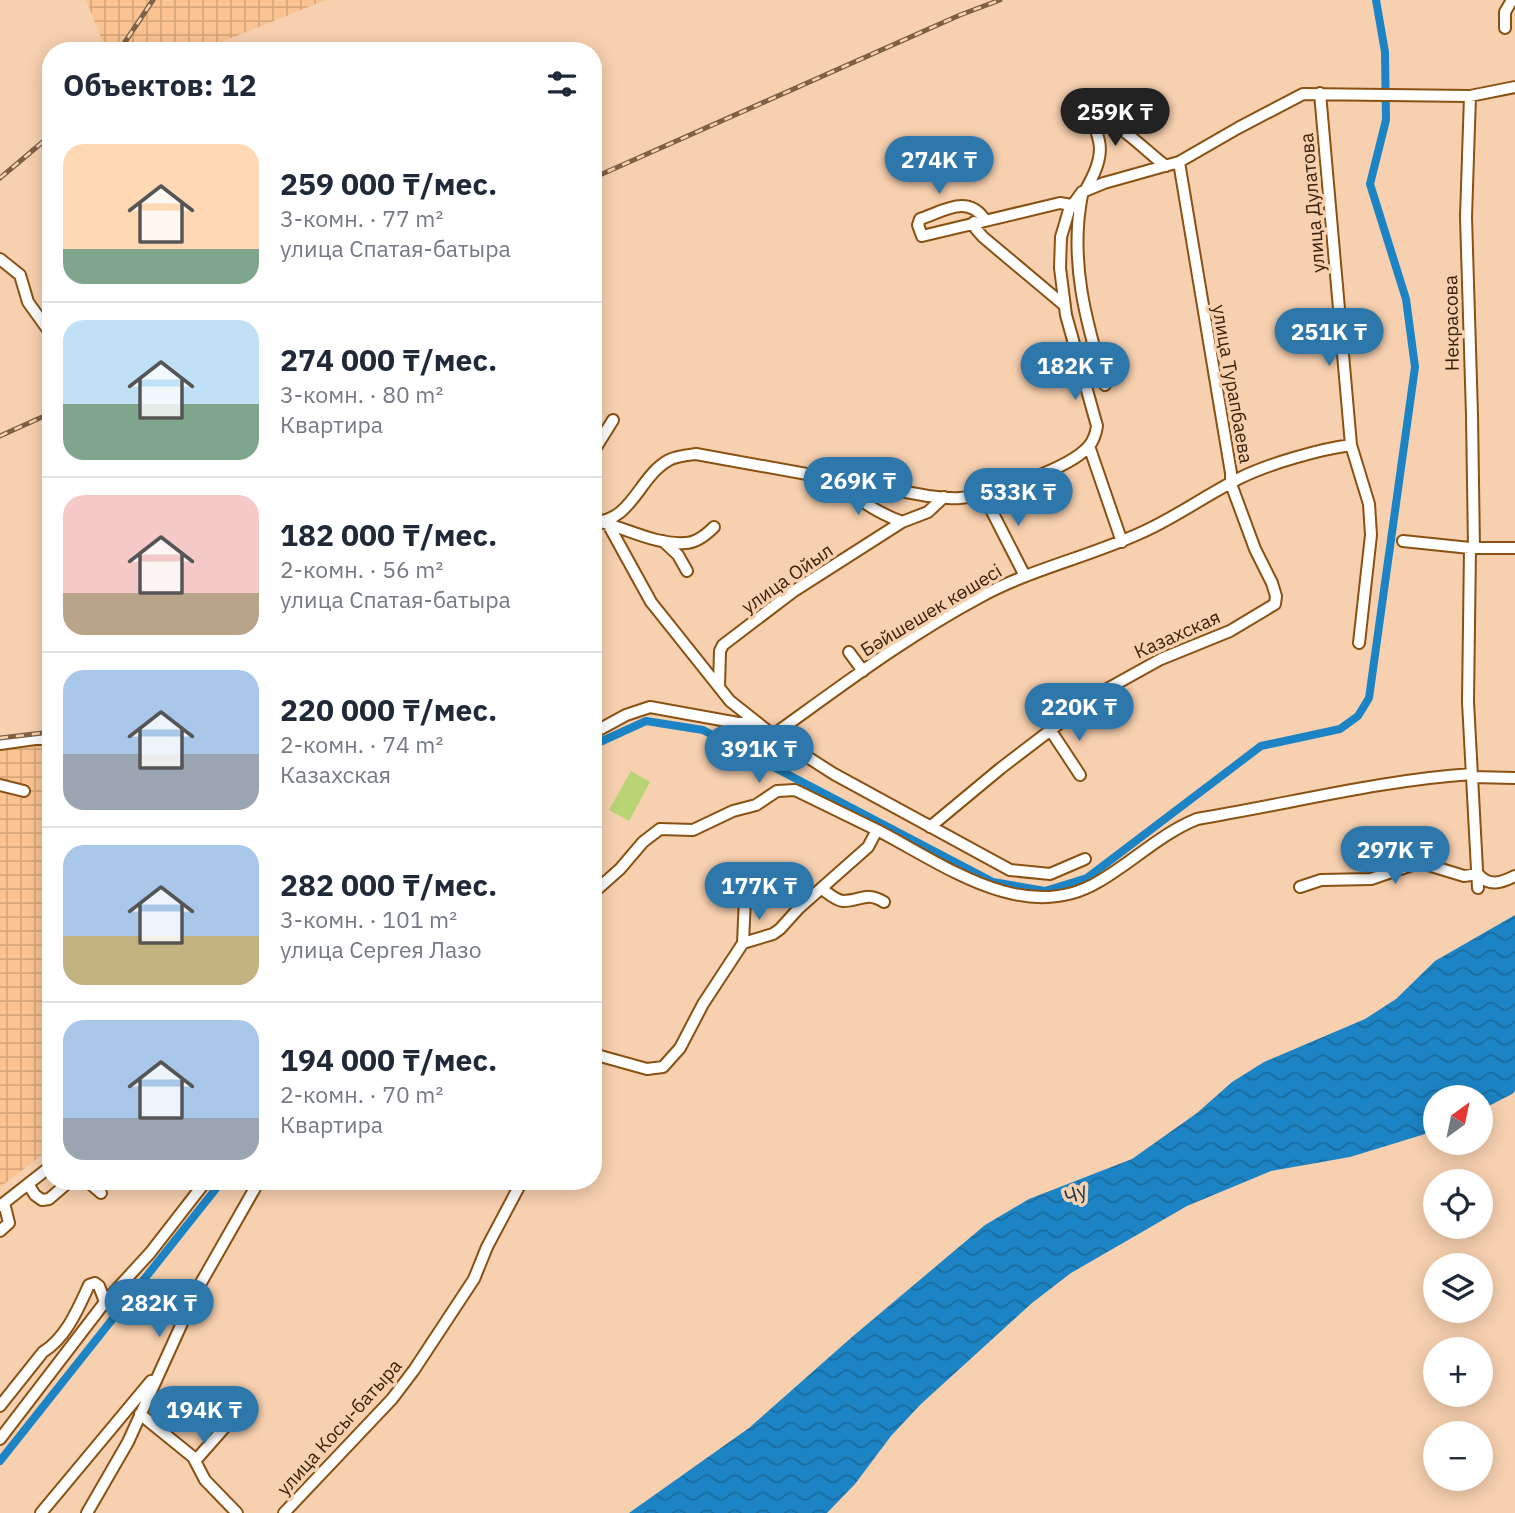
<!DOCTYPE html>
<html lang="ru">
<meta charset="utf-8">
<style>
body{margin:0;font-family:"IBM Plex Sans",sans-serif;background:#f6f6f7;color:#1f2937;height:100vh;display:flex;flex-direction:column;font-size:26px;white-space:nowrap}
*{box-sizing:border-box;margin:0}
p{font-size:23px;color:#747a83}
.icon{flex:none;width:38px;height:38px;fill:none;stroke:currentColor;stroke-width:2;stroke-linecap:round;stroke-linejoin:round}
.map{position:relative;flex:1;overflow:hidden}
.panel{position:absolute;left:42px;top:42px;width:560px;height:1148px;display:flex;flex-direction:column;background:#fff;border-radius:28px;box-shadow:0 4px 18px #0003}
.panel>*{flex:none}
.needle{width:46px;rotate:33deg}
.fabs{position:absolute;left:1423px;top:1085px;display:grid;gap:14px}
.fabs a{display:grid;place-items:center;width:70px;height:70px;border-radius:50%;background:#fff;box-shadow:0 4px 18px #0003;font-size:35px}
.price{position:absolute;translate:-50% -60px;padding:0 16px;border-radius:24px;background:#2d77ab;color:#fff;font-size:23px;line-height:46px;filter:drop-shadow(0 2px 4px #0008)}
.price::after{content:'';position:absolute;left:50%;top:42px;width:21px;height:16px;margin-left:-10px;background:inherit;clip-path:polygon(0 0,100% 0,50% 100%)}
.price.on{background:#222;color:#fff}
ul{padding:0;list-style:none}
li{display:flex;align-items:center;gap:21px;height:175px;padding:0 21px}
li+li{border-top:2px solid #e0e1e3}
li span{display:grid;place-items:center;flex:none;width:196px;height:140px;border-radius:21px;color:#555}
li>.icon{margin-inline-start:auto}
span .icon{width:84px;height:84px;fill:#fffc;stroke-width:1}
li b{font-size:30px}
h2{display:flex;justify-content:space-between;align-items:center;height:84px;padding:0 21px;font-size:30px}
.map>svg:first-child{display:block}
.industrial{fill:url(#industrial-grid)}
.garden{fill:#b8d475}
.water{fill:url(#water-waves)}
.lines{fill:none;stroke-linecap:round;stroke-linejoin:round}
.canal{stroke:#1c84c5;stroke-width:8}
.minor-casing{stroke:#895112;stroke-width:14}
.minor{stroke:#fff;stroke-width:10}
.rail-casing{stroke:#7e6045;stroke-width:5}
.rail{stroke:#f7d0af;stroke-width:2.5;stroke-dasharray:8;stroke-linecap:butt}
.labels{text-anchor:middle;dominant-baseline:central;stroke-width:7;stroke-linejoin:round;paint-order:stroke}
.street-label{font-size:19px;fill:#3b220a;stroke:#f7d0af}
.water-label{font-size:21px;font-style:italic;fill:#0c344f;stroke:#f7d0af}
</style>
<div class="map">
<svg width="1515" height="1513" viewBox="0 0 1515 1513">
<defs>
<pattern id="industrial-grid" width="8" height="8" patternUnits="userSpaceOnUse" patternTransform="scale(1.75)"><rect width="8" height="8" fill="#fbc391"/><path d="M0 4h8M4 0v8" fill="none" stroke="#d8a77c"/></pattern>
<pattern id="water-waves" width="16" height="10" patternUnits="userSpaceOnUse" patternTransform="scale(1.75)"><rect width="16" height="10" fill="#1c84c5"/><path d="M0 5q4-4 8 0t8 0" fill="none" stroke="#1a6c9e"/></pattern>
</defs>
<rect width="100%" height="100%" fill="#f7d0af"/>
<path class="industrial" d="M86,0H326L199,51H109L105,47Z
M40,742L51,743V1148L0,1187V750Z"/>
<path class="garden" d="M631,771L650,782L629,821L609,810Z"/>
<path class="water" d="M1515,915V1091L1512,1094L1481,1110L1480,1097H1435V1131L1350,1157L1271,1171L1187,1206L1071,1273L1032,1303L921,1404L891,1436L855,1484L827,1513H629L749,1428L852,1337L985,1225L1029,1199L1132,1159L1197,1113L1232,1082L1264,1062L1365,1019L1396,999L1435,961Z"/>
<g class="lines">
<path class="canal" d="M593,749L600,742L646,721L703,730L993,882L1045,891L1087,878L1261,746L1340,729L1358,716L1369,698L1415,367L1406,299L1370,184L1386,120L1385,52L1376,0
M0,1461L222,1181"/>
<defs>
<path id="minor" d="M1505,28V12L1512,0
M1320,93L1351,445L1369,504L1371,535L1359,643
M1470,96L1466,217L1472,415L1474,548
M1085,191C1093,177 1103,158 1099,141C1097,132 1094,128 1097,118C1114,117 1150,155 1166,166
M1082,195C1069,261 1086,322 1105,385
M985,220C968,194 944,211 920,219L918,225L922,236L1060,203L1071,205
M974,222L976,229L983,237L1064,305
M0,259L20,275L28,302L51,334
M1089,446L1122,542
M593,452L613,420
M840,480C855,500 879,513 902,522
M983,494L1025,576
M593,522C632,522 639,476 669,460C676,456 688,455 696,454L928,496C938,497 950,499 960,498C990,495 1070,469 1089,446C1094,440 1096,433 1097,426L1066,315L1060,268L1061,237L1064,227L1069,210L1082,192L1104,183L1179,162L1238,128L1303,94L1470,96L1515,87
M604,523C630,530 658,545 685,543C696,543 707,534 714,527
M608,524L651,602L730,701L773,735L834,774L1010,870L1050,874L1085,859
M663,541L678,555L687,571
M1403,541L1470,548H1515
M1470,548L1468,702L1478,888
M849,652L863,671
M719,687L720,651L723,645L794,591L902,522L928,512L944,497
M1051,731L1080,775
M593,733L626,715L650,707L738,723H756
M773,735C840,687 907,636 980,597C1033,568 1093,556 1147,530C1179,515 1208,494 1240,478C1268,464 1320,449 1351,445
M0,744L35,739H51
M1472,777L1515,778
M0,785L24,791
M930,827L1001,768L1098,694L1161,659L1230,631L1275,604L1276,596L1272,583L1255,549L1231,484V473L1179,162
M1300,887L1321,880L1371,879L1415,864L1428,865L1464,876L1478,874C1489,887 1501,883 1515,876
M822,889C828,893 835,900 843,901C861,901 866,891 884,902
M593,893L620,869L643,842L660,829L693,830L733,811L756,805L777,791L795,790L877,830
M743,943L745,898
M593,1054L647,1069L663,1067L680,1048L703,1004L743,943L773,934L780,929L799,908L868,847L877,830C943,864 1024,926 1098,882C1133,862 1160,834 1197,819C1288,804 1380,780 1472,774
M87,1181L101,1193
M28,1184L35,1195L42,1200L49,1199L70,1181
M0,1206L51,1166
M0,1231L9,1223L4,1203
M0,1406L43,1352C66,1338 78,1309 89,1285L95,1283L99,1286L105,1302
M140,1414L193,1457L205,1480L237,1513
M0,1439L105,1302L150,1253L206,1181
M195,1461L232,1419
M41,1513L151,1381
M87,1513L128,1442L198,1288L259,1181
M284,1513L392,1399L414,1370L474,1279L487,1247L522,1181"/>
</defs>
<use href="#minor" class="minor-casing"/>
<use href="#minor" class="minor"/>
<defs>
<path id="rail" d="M119,51L153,0
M0,178L51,135
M593,178L960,15L1000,0
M0,436L51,413
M0,738L51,732"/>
</defs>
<use href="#rail" class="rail-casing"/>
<use href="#rail" class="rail"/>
</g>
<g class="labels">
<g class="street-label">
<text transform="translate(1312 203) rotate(-95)">улица Дулатова</text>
<text transform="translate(1451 323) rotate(-91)">Некрасова</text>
<text transform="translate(1233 384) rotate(80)">улица Турапбаева</text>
<text transform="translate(787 578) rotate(-35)">улица Ойыл</text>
<text transform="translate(931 610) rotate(-31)">Бәйшешек көшесі</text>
<text transform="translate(1177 634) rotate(-24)">Казахская</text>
<text transform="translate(339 1427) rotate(-48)">улица Косы-батыра</text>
</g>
<g class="water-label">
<text transform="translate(1075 1193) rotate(-27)">Чу</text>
</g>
</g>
</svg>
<div class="fabs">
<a><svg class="needle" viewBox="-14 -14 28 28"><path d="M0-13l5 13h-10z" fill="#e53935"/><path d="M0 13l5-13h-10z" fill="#747a83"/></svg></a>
<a><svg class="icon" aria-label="locate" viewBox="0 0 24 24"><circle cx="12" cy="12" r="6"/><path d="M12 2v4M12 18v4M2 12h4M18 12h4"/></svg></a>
<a><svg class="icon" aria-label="layers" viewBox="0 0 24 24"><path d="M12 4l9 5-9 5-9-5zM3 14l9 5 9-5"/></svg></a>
<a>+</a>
<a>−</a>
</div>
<b class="price on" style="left:1115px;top:148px">259K ₸</b>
<b class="price" style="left:939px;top:196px">274K ₸</b>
<b class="price" style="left:1329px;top:368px">251K ₸</b>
<b class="price" style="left:1075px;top:402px">182K ₸</b>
<b class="price" style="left:858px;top:517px">269K ₸</b>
<b class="price" style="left:1018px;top:528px">533K ₸</b>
<b class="price" style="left:1079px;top:743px">220K ₸</b>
<b class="price" style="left:759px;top:785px">391K ₸</b>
<b class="price" style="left:1395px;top:886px">297K ₸</b>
<b class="price" style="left:759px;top:922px">177K ₸</b>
<b class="price" style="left:159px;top:1339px">282K ₸</b>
<b class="price" style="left:204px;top:1446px">194K ₸</b>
<section class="panel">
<h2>Объектов: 12<svg class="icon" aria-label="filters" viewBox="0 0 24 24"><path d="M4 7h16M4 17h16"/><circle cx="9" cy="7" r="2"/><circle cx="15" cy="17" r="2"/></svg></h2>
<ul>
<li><span style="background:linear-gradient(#ffd9b3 75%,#7fa58c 0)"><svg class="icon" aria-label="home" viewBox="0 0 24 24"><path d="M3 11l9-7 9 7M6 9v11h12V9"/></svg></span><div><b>259 000 ₸/мес.</b><p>3-комн. · 77 m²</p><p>улица Спатая-батыра</p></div></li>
<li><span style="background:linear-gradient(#bfe0f5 60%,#7fa58c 0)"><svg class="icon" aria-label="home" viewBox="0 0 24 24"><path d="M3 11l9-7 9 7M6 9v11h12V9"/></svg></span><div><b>274 000 ₸/мес.</b><p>3-комн. · 80 m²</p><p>Квартира</p></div></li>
<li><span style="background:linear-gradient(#f6c9c9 70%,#b9a48a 0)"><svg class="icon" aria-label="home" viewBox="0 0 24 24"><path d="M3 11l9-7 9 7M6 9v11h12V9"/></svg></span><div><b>182 000 ₸/мес.</b><p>2-комн. · 56 m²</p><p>улица Спатая-батыра</p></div></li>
<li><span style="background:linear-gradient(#a9c7e8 60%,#9aa5b1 0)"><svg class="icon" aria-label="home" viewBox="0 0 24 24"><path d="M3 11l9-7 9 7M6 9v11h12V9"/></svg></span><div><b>220 000 ₸/мес.</b><p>2-комн. · 74 m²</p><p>Казахская</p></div></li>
<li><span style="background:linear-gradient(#a9c7e8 65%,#c2b280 0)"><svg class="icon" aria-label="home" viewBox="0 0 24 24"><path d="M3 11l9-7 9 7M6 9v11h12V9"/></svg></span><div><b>282 000 ₸/мес.</b><p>3-комн. · 101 m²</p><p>улица Сергея Лазо</p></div></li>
<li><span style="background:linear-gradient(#a9c7e8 70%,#9aa5b1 0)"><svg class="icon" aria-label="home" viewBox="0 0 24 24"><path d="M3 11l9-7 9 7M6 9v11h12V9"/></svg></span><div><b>194 000 ₸/мес.</b><p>2-комн. · 70 m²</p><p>Квартира</p></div></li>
</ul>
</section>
</div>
